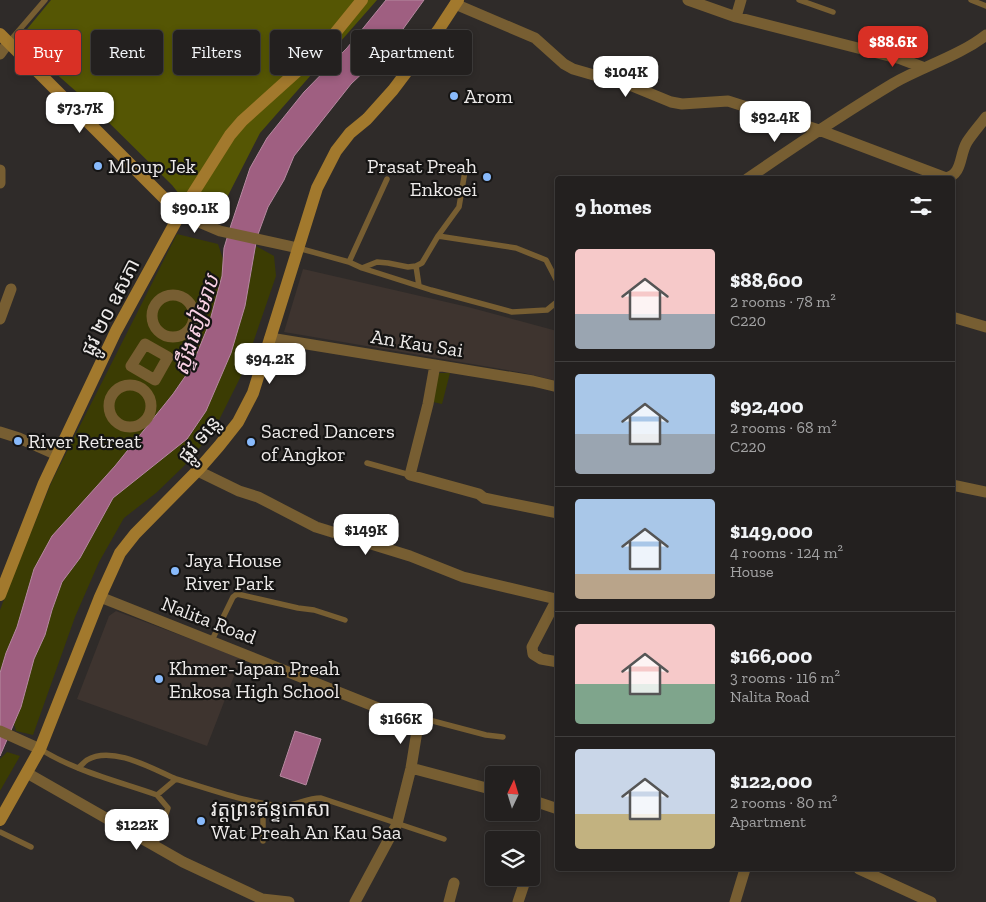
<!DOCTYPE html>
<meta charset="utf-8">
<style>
body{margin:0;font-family:"Zilla Slab","Noto Sans Khmer",serif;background:#2b2828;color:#f1f3f6;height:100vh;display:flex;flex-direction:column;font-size:19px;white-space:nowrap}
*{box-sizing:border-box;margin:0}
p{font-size:16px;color:#a3a3a4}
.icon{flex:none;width:28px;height:28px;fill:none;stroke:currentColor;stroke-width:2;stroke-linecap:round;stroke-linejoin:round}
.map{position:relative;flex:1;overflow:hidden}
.panel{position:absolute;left:555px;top:176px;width:400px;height:695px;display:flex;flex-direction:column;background:#23201f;border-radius:5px;box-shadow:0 2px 8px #0003,0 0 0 1px #403e3d}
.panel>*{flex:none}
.hud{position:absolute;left:15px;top:30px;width:465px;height:45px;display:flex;gap:10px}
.needle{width:32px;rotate:4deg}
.buttons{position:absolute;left:485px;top:766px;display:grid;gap:10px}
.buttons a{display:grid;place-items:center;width:55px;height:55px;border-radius:5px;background:#23201f;box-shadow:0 2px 8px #0003,0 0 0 1px #403e3d;font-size:25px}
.price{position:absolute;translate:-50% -42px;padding:0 11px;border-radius:10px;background:#fff;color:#222;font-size:16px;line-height:32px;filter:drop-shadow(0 1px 2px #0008)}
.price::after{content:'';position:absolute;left:50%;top:30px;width:15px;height:11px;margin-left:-8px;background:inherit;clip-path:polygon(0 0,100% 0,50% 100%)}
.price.selected{background:#d93025;color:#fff}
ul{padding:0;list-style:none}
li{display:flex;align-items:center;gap:15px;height:125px;padding:0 20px}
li+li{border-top:1px solid #403e3d}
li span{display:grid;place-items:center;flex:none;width:140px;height:100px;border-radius:5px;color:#555}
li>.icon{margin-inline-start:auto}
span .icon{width:60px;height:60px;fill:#fffc;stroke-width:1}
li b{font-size:21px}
h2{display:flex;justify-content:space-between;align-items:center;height:60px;padding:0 20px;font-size:21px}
.tag{padding:0 18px;border-radius:5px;background:#23201f;box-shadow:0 2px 8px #0003,0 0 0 1px #403e3d;font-size:18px;line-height:45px}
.tag.selected{background:#d93025;color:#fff}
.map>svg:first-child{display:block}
.built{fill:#3e342f}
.green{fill:#3b3c03}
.forest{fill:#555604}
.water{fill:#9f5f81;stroke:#b689a0}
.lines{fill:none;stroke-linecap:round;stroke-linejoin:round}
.lane{stroke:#775e32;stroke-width:5.5}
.street{stroke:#775e32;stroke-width:11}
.secondary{stroke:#a2792d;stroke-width:12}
.poi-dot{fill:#88bafc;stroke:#151413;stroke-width:2}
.labels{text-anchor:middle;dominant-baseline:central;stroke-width:4.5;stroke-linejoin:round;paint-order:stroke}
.poi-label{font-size:20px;fill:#edeae9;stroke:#151413;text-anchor:start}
.street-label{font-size:20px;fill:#edeae9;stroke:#151413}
.water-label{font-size:21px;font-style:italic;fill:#f9d2e4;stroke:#151413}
</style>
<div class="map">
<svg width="986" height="902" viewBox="0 0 986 902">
<rect width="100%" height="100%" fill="#2f2b29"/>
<path class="built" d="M303,269L468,307L557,331V381L524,373L284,332Z
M116,611L241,658L207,746L77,699L109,616Z"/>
<path class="green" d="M177,234L218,244L223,259L222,276L209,324L191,368L173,394L115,466L77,509L34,569L17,627L6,653L0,673V610L9,586L52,481Z
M256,246L274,256L276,276L243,372L213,432L184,466L156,493L124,518L99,562L75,617L33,735L16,731L14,724L21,707L34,659L45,635L52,610L62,582L80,558L113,498L187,439L206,411L230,353L239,326L245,306Z
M438,373H450L442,404L433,402Z
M7,752L20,756L0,791V759Z"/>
<path class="forest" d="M51,0H377L260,133L215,221L194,213L172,185L88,102L18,40Z"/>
<path class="water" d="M386,0H424L390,47L351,84L294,156L284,180L268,207L257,237L245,306L239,326L231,353L206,411L187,439L113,498L80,558L62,582L52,610L45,635L34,659L21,707L0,756V673L6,653L17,627L34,569L52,536L115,466L173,394L191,368L209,324L222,276L224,248L231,225L250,168L267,138L304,92L347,48Z
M295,731L321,739L306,785L280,776Z"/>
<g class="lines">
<path class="lane" d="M799,0L833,12
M971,0L986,6
M8,43L45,0
M438,236L516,248L546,260L558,283
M298,248L349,262L362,268L431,290L512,312L547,310L558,301
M349,262L387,179
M416,266L419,286
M362,268L377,262L388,263L408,267L416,266L422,263L438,236L459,207L465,171
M367,463L410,475
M212,640L233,597L237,594L298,608L314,610L345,620
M416,723L429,720L486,735L503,737
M40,749C75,771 117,781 157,795L176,779C204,787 264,809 290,805C302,803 307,798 321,798L444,839
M78,768C81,766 84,762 87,760C112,745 153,769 176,779
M261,803L263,815V841
M0,832L31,847
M155,846L168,808L157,795"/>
<path class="street" d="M688,0L736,17L901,59L922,67
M455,4L535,38L564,64L573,69L632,86L671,102L682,104L728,101L819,130L946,178C963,174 959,155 967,142C972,134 980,125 986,117
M736,17L741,0
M0,54L8,43
M0,170V183
M747,179C795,146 844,113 894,83C924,66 959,56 986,35
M180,214L220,231L298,248
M152 316a21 21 0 1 1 42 0a21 21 0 1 1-42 0Z
M952,317L986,327
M0,319L11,289
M270,338L533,381L558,387
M145,344L168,357L155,380L131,366Z
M435,365L428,404L410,475L479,494L484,498L558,513
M109 406a21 21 0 1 1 42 0a21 21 0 1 1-42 0Z
M0,432L19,438L57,455
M199,469L202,473L239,491L258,497L316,527L410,556L463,577L556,599
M952,485L986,492
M100,597L416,723L417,731L411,768L397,824L355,902
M558,597L532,647L533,654L541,659L558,662
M0,731L40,749
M411,768L494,790
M27,773L183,862L262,899L289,902
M531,800L558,809
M859,869L931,902
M449,902L454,883
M518,902L526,878
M735,902L745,869"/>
<path class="secondary" d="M0,34L180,214
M0,595L44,483L116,331L180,214L230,135L242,121L323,48L362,0
M0,820L40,749L100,597L120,553L135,534L199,469L219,446L238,422L253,393L317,188L336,151L350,133L367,119L393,90L439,29L458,0"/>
</g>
<g class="poi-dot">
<circle cx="454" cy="96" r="5"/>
<circle cx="98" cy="166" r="5"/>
<circle cx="487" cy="177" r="5"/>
<circle cx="18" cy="441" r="5"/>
<circle cx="251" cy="442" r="5"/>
<circle cx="175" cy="571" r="5"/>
<circle cx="159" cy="679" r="5"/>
<circle cx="201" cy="821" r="5"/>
</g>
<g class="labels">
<g class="poi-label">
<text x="464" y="96">Arom</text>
<text x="108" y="166">Mloup Jek</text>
<text x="477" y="166" text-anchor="end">Prasat Preah<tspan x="477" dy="23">Enkosei</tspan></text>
<text x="261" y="431">Sacred Dancers<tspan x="261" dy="23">of Angkor</tspan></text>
<text x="28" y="441">River Retreat</text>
<text x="185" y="560">Jaya House<tspan x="185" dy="23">River Park</tspan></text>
<text x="169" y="668">Khmer-Japan Preah<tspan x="169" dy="23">Enkosa High School</tspan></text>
<text x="211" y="809">វត្តព្រះឥន្ទកោសា<tspan x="211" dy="23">Wat Preah An Kau Saa</tspan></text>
</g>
<g class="street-label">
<text transform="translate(110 307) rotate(-63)">ផ្លូវ ២០ ឧសភា</text>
<text transform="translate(417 343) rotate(9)">An Kau Sai</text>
<text transform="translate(199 439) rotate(-50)">ផ្លូវ ទន្លេ</text>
<text transform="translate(209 620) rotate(21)">Nalita Road</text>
</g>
<g class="water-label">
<text transform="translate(196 325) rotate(-72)">ស្ទឹងសៀមរាប</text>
</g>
</g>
</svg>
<div class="buttons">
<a><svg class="needle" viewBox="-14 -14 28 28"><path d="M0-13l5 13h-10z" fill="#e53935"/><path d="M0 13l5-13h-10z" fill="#a3a3a4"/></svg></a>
<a><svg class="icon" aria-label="layers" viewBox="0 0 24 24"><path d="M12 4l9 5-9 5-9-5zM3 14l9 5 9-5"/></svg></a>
</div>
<b class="price selected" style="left:893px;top:68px">$88.6K</b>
<b class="price" style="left:626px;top:98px">$104K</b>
<b class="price" style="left:80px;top:134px">$73.7K</b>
<b class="price" style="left:775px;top:143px">$92.4K</b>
<b class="price" style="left:195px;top:234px">$90.1K</b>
<b class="price" style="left:270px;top:385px">$94.2K</b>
<b class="price" style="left:366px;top:556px">$149K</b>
<b class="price" style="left:401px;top:745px">$166K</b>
<b class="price" style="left:137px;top:851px">$122K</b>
<div class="hud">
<a class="tag selected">Buy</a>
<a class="tag">Rent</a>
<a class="tag">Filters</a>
<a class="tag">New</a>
<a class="tag">Apartment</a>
</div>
<section class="panel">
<h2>9 homes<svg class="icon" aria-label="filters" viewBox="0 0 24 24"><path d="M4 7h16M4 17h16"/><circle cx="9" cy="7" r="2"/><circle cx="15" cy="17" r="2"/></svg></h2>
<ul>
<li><span style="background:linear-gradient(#f6c9c9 65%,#9aa5b1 0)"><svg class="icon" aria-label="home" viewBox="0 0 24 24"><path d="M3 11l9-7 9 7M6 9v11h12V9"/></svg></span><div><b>$88,600</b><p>2 rooms · 78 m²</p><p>C220</p></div></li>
<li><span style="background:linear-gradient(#a9c7e8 60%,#9aa5b1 0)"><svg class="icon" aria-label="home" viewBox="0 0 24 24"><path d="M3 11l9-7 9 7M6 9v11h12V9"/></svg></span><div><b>$92,400</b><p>2 rooms · 68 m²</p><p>C220</p></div></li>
<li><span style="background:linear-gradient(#a9c7e8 75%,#b9a48a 0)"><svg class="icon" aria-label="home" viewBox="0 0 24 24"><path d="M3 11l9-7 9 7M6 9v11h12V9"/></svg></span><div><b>$149,000</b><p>4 rooms · 124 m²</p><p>House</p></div></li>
<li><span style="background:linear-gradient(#f6c9c9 60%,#7fa58c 0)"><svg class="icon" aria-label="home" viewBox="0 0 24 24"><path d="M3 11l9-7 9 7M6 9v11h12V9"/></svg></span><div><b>$166,000</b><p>3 rooms · 116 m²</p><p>Nalita Road</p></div></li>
<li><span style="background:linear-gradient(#c9d6e8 65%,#c2b280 0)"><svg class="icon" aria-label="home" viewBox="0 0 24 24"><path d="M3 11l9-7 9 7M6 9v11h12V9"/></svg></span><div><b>$122,000</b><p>2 rooms · 80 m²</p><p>Apartment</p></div></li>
</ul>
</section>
</div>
